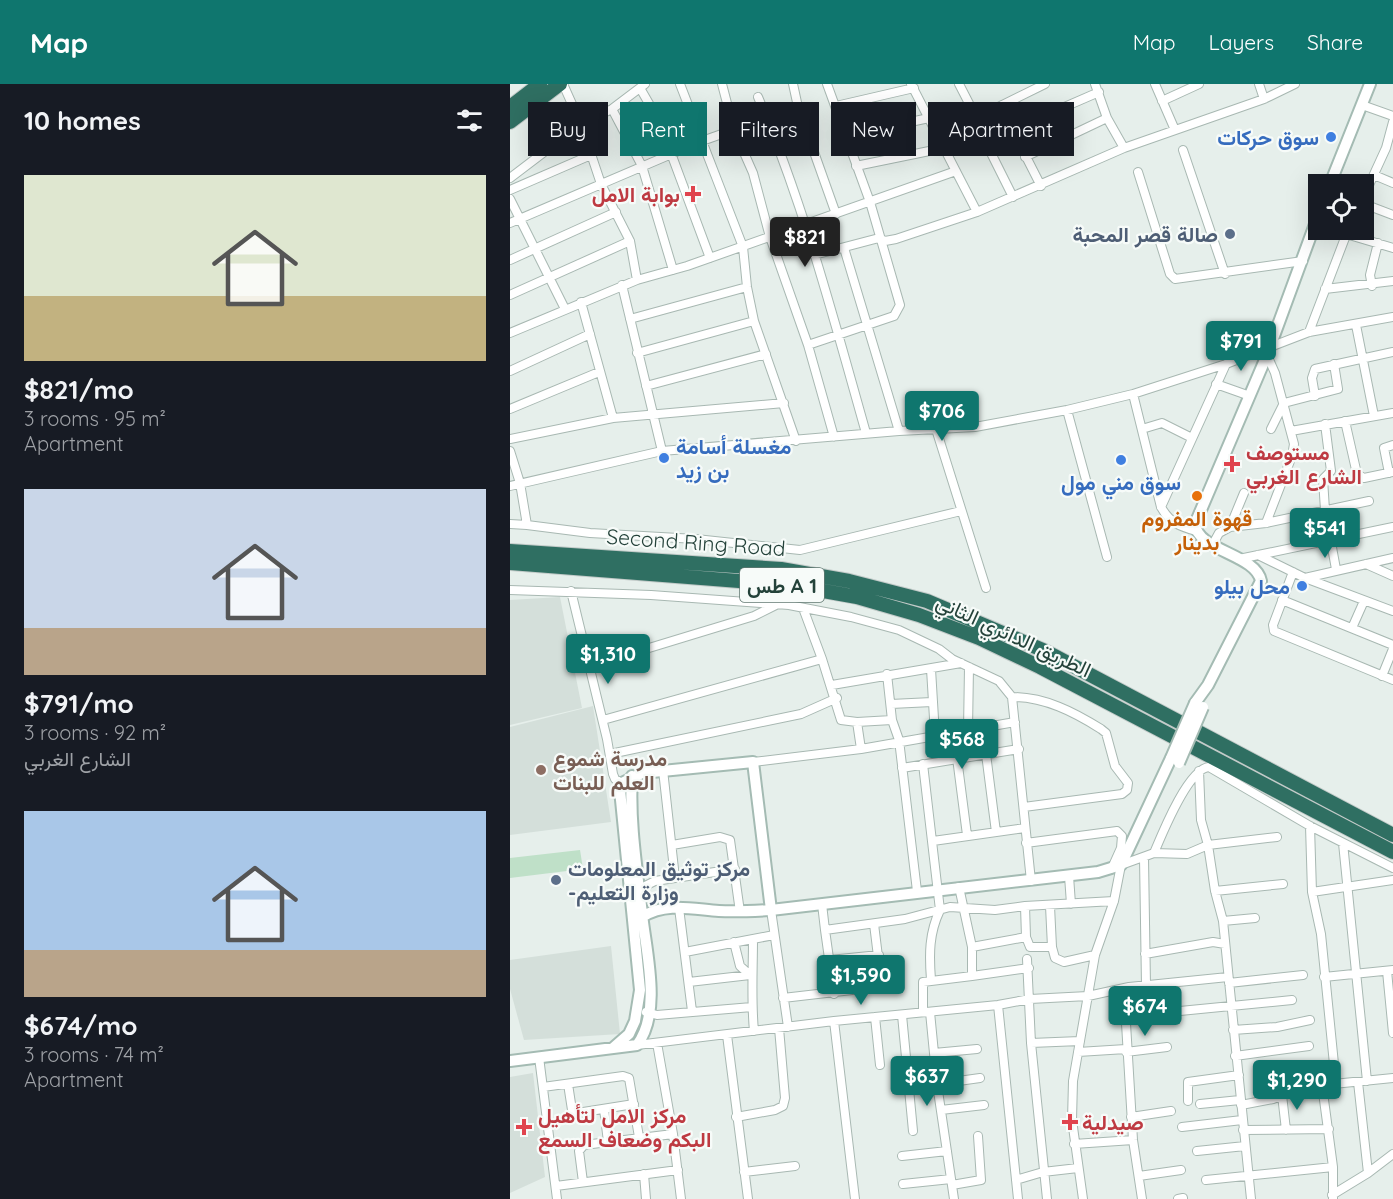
<!DOCTYPE html>
<meta charset="utf-8">
<style>
body{margin:0;font-family:Quicksand,Vazirmatn,sans-serif;background:#242831;color:#f1f3f6;height:100vh;display:flex;flex-direction:column;font-size:22px;white-space:nowrap}
*{box-sizing:border-box;margin:0}
p{font-size:20px;color:#9ea1a6}
.icon{flex:none;width:33px;height:33px;fill:none;stroke:currentColor;stroke-width:2;stroke-linecap:round;stroke-linejoin:round}
.map{position:relative;flex:1;overflow:hidden}
.side{display:flex;flex-direction:column;background:#171b24;width:510px}
.side>*{flex:none}
.banner{position:absolute;left:18px;top:18px;width:570px;height:54px;display:flex;gap:12px}
.tools{position:absolute;left:798px;top:90px;display:grid;gap:12px}
.tools a{display:grid;place-items:center;width:66px;height:66px;border-radius:0px;background:#171b24;box-shadow:0 6px 24px #0002;font-size:30px}
.price{position:absolute;translate:-50% -51px;padding:0 14px;border-radius:6px;background:#0f766e;color:#fff;font-size:20px;line-height:39px;filter:drop-shadow(0 2px 3px #0008)}
.price::after{content:'';position:absolute;left:50%;top:36px;width:18px;height:14px;margin-left:-9px;background:inherit;clip-path:polygon(0 0,100% 0,50% 100%)}
.price.current{background:#222;color:#fff}
ul{padding:0;list-style:none}
li{display:grid;align-content:center;gap:12px;height:318px;padding:0 24px}
li span{display:grid;place-items:center;height:186px;border-radius:0px;color:#555}
li>.icon{margin-inline-start:auto}
span .icon{width:108px;height:108px;fill:#fffc;stroke-width:1}
li b{font-size:26px}
h2{display:flex;justify-content:space-between;align-items:center;height:72px;padding:0 24px;font-size:26px}
.chip{padding:0 21px;border-radius:0px;background:#171b24;box-shadow:0 6px 24px #0002;font-size:21px;line-height:54px}
.chip.current{background:#0f766e;color:#fff}
header{display:flex;align-items:center;gap:36px;box-sizing:border-box;height:84px;padding:0 30px;background:#0f766e;color:#fff}
header strong{font-size:28px}
nav{display:flex;gap:33px;margin-inline-start:auto;font-size:21px}
main{display:flex;flex:1;min-height:0}
.map>svg:first-child{display:block}
.built{fill:#d4dfda}
.green{fill:#bfe0c8}
.lines{fill:none;stroke-linecap:round;stroke-linejoin:round}
.street-casing{stroke:#a8b8b2;stroke-width:10}
.secondary-casing{stroke:#a4bbb3;stroke-width:14}
.highway-casing{stroke:#c2cac8;stroke-width:16}
.street{stroke:#fff;stroke-width:8}
.secondary{stroke:#fff;stroke-width:10}
.highway{stroke:#2f6f62;stroke-width:14}
.secondary-bridge-casing{stroke:#a4bbb3;stroke-width:14;stroke-linecap:butt}
.secondary-bridge{stroke:#fff;stroke-width:10}
.shop-dot{fill:#3f7fe0;stroke:#f7fbf9;stroke-width:2}
.health-dot{fill:#e0444e;stroke:#f7fbf9;stroke-width:2}
.service-dot{fill:#5c6f8a;stroke:#f7fbf9;stroke-width:2}
.food-dot{fill:#e8710a;stroke:#f7fbf9;stroke-width:2}
.education-dot{fill:#8d6e63;stroke:#f7fbf9;stroke-width:2}
.labels{text-anchor:middle;dominant-baseline:central;stroke-width:4.5;stroke-linejoin:round;paint-order:stroke}
.shield{fill:#f7fbf9;stroke:#637a73;stroke-width:1.5}
.shield-label{font-size:20px;font-weight:bold;fill:#24423a}
.shop-label{font-size:21px;font-weight:bold;fill:#366cbe;stroke:#f7fbf9;text-anchor:end}
.health-label{font-size:21px;font-weight:bold;fill:#be3a42;stroke:#f7fbf9;text-anchor:start}
.service-label{font-size:21px;font-weight:bold;fill:#4e5e75;stroke:#f7fbf9;text-anchor:end}
.food-label{font-size:21px;font-weight:bold;fill:#c56008;stroke:#f7fbf9}
.street-label{font-size:21px;fill:#24423a;stroke:#f7fbf9}
.education-label{font-size:21px;font-weight:bold;fill:#785e54;stroke:#f7fbf9;text-anchor:start}
</style>
<header>
<strong>Map</strong>
<nav><a>Map</a><a>Layers</a><a>Share</a></nav>
</header>
<main>
<section class="side">
<h2>10 homes<svg class="icon" aria-label="filters" viewBox="0 0 24 24"><path d="M4 7h16M4 17h16"/><circle cx="9" cy="7" r="2"/><circle cx="15" cy="17" r="2"/></svg></h2>
<ul>
<li><span style="background:linear-gradient(#dfe7d0 65%,#c2b280 0)"><svg class="icon" aria-label="home" viewBox="0 0 24 24"><path d="M3 11l9-7 9 7M6 9v11h12V9"/></svg></span><div><b>$821/mo</b><p>3 rooms · 95 m²</p><p>Apartment</p></div></li>
<li><span style="background:linear-gradient(#c9d6e8 75%,#b9a48a 0)"><svg class="icon" aria-label="home" viewBox="0 0 24 24"><path d="M3 11l9-7 9 7M6 9v11h12V9"/></svg></span><div><b>$791/mo</b><p>3 rooms · 92 m²</p><p>الشارع الغربي</p></div></li>
<li><span style="background:linear-gradient(#a9c7e8 75%,#b9a48a 0)"><svg class="icon" aria-label="home" viewBox="0 0 24 24"><path d="M3 11l9-7 9 7M6 9v11h12V9"/></svg></span><div><b>$674/mo</b><p>3 rooms · 74 m²</p><p>Apartment</p></div></li>
</ul>
</section>
<div class="map">
<svg width="883" height="1115" viewBox="0 0 883 1115">
<rect width="100%" height="100%" fill="#e6efeb"/>
<path class="built" d="M50,513L72,624L0,641V516Z
M83,622L101,738L0,751V643Z
M101,862L110,950L14,956L0,905V876Z
M23,989L35,1093L0,1109V993Z"/>
<path class="green" d="M70,766L73,785L0,794V774Z"/>
<g class="lines">
<defs>
<path id="street" d="M53,0L71,40L91,100L120,157L127,196
M170,0L233,163L237,203L244,237L286,357
M212,0L224,46L243,89L260,153L298,261L324,353
M283,0L288,23L326,130
M401,0L467,128
M449,0L466,33
M585,0L597,34L614,64
M645,0L665,46
M749,0L754,15
M130,4L149,37L200,174
M248,13C294,121 324,236 356,349
M652,17L689,0
M492,21L506,44L505,51L531,102
M852,21L883,32
M326,22L404,4
M102,25L132,82L163,186
M506,44L589,8
M426,48L464,35
M335,52L419,34
M673,66L715,190
M515,73L597,34
M346,82L434,64
M628,88L660,190L665,195L793,177
M864,91L883,99
M0,94L71,40L102,25L135,0
M0,106L81,71
M854,112L876,64L883,38
M503,113L464,35L535,0
M0,115L55,225
M854,120L883,131
M0,139L192,57L288,23
M836,150L883,164
M334,164L389,347
M304,171L369,154L375,157L386,155L467,128L614,64L754,15L785,0
M0,176L106,128
M112,201L152,367
M862,202L860,191L868,159
M815,205L883,197
M0,211L120,157
M71,218L103,334
M120,235L237,203
M846,241L864,332
M799,248L838,146
M0,249L127,196L177,182L446,87
M298,261L384,232L390,221L360,118L317,0
M127,269L244,237
M0,287L80,250
M706,300L740,312
M136,302L256,270
M623,310L651,423C660,439 669,442 686,447
M805,312L802,294L805,285L883,268
M0,325L89,288
M557,326L597,473
M835,337L847,390L854,394L883,388
M815,340L821,387L813,395L815,426L826,485
M426,345L476,504
M632,345L652,339L682,354
M761,345L774,319L828,305L824,280
M781,347L883,329
M0,355L103,334L274,319
M0,367L10,399L17,441L80,449L186,455L290,466L451,427
M879,389L874,364L883,361
M0,402L152,367L389,347L465,343L557,326L623,310L716,280L799,248L883,233
M651,423L716,280
M756,439L782,372L784,360L765,289L757,271
M0,440L17,441
M720,443L734,409
M703,460L709,449L720,443L756,439L859,417
M748,471L795,494L883,474
M729,475L883,443
M856,480L883,492
M783,488L763,541L764,547L883,596
M795,494L883,527
M0,506L141,511L279,521L341,533L389,546L429,565L442,575L489,597L502,613L521,797
M61,507L97,655L103,690L105,695L115,701
M772,516L883,561
M842,544L854,517
M312,575L331,636L347,638L382,636
M80,582L244,532L266,521
M421,585L425,651
M377,590L382,636L389,656L407,807
M872,592L883,565
M322,601L451,579
M502,613C535,613 564,628 591,645L596,649L605,682L618,699L617,706L612,710L514,723
M381,620L422,618
M93,636L312,575L293,524
M347,638L351,665
M458,646L459,583
M100,670L291,630L327,614
M476,670L486,748
M447,674L457,751
M243,678L351,665L505,638
M413,680L430,826C419,849 419,870 421,896
M392,684L509,665
M153,686L165,794
M800,742L802,808L811,850L826,1000
M423,757L515,744
M516,759L607,747L612,752L611,764L602,784
M833,759L857,997
M162,761L210,753L220,756L230,828
M644,769L677,770L698,761L691,736L689,687
M634,774L636,902
M559,792L561,820
M449,803L462,863V892L519,884
M129,805L145,797L225,785
M705,807L773,800
M802,808L883,796
M312,820L315,846L395,835L440,823L485,826L515,822L604,817
M515,822L516,853L520,863H542L545,874L554,878L585,871
M540,822L542,863
M169,824L182,927
M261,826L278,943
M713,837L745,834
M315,846L324,910
M243,855C243,886 241,916 244,947
M224,858L230,882L240,891
M462,863L516,853
M175,868L264,851
M635,870L703,858L715,860
M517,875L521,959L537,1115
M320,876L369,871
M877,887L883,949
M814,893L883,886
M179,898L240,891
M719,899L793,891
M614,906L623,1056L632,1115
M273,914L368,903L371,897L364,840
M488,921L508,1115
M670,927L782,916
M136,928L147,931L242,923
M413,928V898L462,892
M420,928L427,1000L444,1115
M392,931L403,1047
M365,933L370,981
M324,937L345,1115
M723,946L767,943L800,936
M217,951L238,1115
M147,959L163,1050L171,1115
M521,959L570,957
M127,961L324,937L488,921L520,915L578,912L619,903L718,893
M568,968L616,965
M616,968L657,963
M424,969L467,965
M725,972L799,962
M29,973L47,1115
M848,998L858,1089
M58,1000L62,1026L67,1029L124,1020
M427,1000L470,994
M812,1001L823,1083V1115
M33,1003L113,992L119,994L129,1053
M772,1011L776,1046
M678,1017V998L729,991
M690,1020L730,1016
M731,1021L763,1015L794,1003L883,994
M94,1025L98,1058
M431,1026L474,1021
M226,1033L265,1026L273,1022L275,1014L269,944
M621,1033L661,1027
M672,1043L732,1036
M733,1046L819,1045
M564,1060L623,1056
M687,1067L735,1062
M392,1072L437,1067
M234,1088L285,1082
M134,1090L136,1115
M629,1092L671,1086
M506,1096L533,1088L568,1084
M696,1096L823,1083
M73,1098L69,1067L74,1061L163,1050
M393,1100L441,1095
M442,1101L471,1096L468,1052
M46,1102L168,1086
M822,1111L858,1089L883,1070
M573,1115L562,1036L563,997L585,871L604,817L611,781L644,769C652,750 678,685 699,683L800,742L883,784
M668,1115L673,1114
M741,1115L713,837L705,807L698,761L767,753"/>
<path id="secondary" d="M820,100L860,0
M685,619L698,601L751,497C746,470 687,467 685,440L757,271L808,132
M132,833C156,818 182,825 209,827C226,828 243,827 261,826L588,788L611,781L661,674
M103,964L119,950L125,937L130,906L110,706L112,699L132,689L243,678L261,826
M0,977L127,961C152,928 136,868 132,830C127,786 119,737 122,692"/>
<path id="highway" d="M0,23L30,0
M0,38L50,0
M0,467L271,485L339,497L417,517L535,567L883,751
M0,479L280,501L347,513L409,531L469,554L530,583L883,768"/>
</defs>
<use href="#street" class="street-casing"/>
<use href="#secondary" class="secondary-casing"/>
<use href="#highway" class="highway-casing"/>
<use href="#street" class="street"/>
<use href="#secondary" class="secondary"/>
<use href="#highway" class="highway"/>
<defs>
<path id="secondary-bridge" d="M661,674L685,619
M669,679L693,623"/>
</defs>
<use href="#secondary-bridge" class="secondary-bridge-casing"/>
<use href="#secondary-bridge" class="secondary-bridge"/>
</g>
<g class="shop-dot">
<circle cx="821" cy="53" r="6"/>
<circle cx="154" cy="374" r="6"/>
<circle cx="611" cy="376" r="6"/>
<circle cx="792" cy="502" r="6"/>
</g>
<g class="health-dot">
<path d="M180 101h6v6h6v6h-6v6h-6v-6h-6v-6h6z"/>
<path d="M719 371h6v6h6v6h-6v6h-6v-6h-6v-6h6z"/>
<path d="M557 1029h6v6h6v6h-6v6h-6v-6h-6v-6h6z"/>
<path d="M11 1034h6v6h6v6h-6v6h-6v-6h-6v-6h6z"/>
</g>
<g class="service-dot">
<circle cx="720" cy="150" r="6"/>
<circle cx="46" cy="796" r="6"/>
</g>
<circle class="food-dot" cx="687" cy="412" r="6"/>
<circle class="education-dot" cx="31" cy="686" r="6"/>
<g class="labels">
<rect class="shield" x="230" y="484" width="84" height="34" rx="4.5"/>
<g class="shield-label">
<text x="272" y="501">طس A 1</text>
</g>
<g class="shop-label">
<text x="809" y="53">سوق حركات</text>
<text x="166" y="362" text-anchor="start">مغسلة أسامة<tspan x="166" dy="24">بن زيد</tspan></text>
<text x="611" y="398" text-anchor="middle">سوق مني مول</text>
<text x="780" y="502">محل بيلو</text>
</g>
<g class="health-label">
<text x="170" y="110" text-anchor="end">بوابة الامل</text>
<text x="736" y="368">مستوصف<tspan x="736" dy="24">الشارع الغربي</tspan></text>
<text x="28" y="1031">مركز الامل لتأهيل<tspan x="28" dy="24">البكم وضعاف السمع</tspan></text>
<text x="572" y="1038">صيدلية</text>
</g>
<g class="service-label">
<text x="708" y="150">صالة قصر المحبة</text>
<text x="58" y="784" text-anchor="start">مركز توثيق المعلومات<tspan x="58" dy="24">-وزارة التعليم</tspan></text>
</g>
<g class="food-label">
<text x="687" y="434">قهوة المفروم<tspan x="687" dy="24">بدينار</tspan></text>
</g>
<g class="street-label">
<text transform="translate(186 458) rotate(4)">Second Ring Road</text>
<text transform="translate(504 551) rotate(25)">الطريق الدائري الثاني</text>
</g>
<g class="education-label">
<text x="43" y="674">مدرسة شموع<tspan x="43" dy="24">العلم للبنات</tspan></text>
</g>
</g>
</svg>
<div class="tools">
<a><svg class="icon" aria-label="locate" viewBox="0 0 24 24"><circle cx="12" cy="12" r="6"/><path d="M12 2v4M12 18v4M2 12h4M18 12h4"/></svg></a>
</div>
<b class="price current" style="left:295px;top:184px">$821</b>
<b class="price" style="left:731px;top:288px">$791</b>
<b class="price" style="left:432px;top:358px">$706</b>
<b class="price" style="left:815px;top:475px">$541</b>
<b class="price" style="left:98px;top:601px">$1,310</b>
<b class="price" style="left:452px;top:686px">$568</b>
<b class="price" style="left:351px;top:922px">$1,590</b>
<b class="price" style="left:635px;top:953px">$674</b>
<b class="price" style="left:417px;top:1023px">$637</b>
<b class="price" style="left:787px;top:1027px">$1,290</b>
<div class="banner">
<a class="chip">Buy</a>
<a class="chip current">Rent</a>
<a class="chip">Filters</a>
<a class="chip">New</a>
<a class="chip">Apartment</a>
</div>
</div>
</main>
